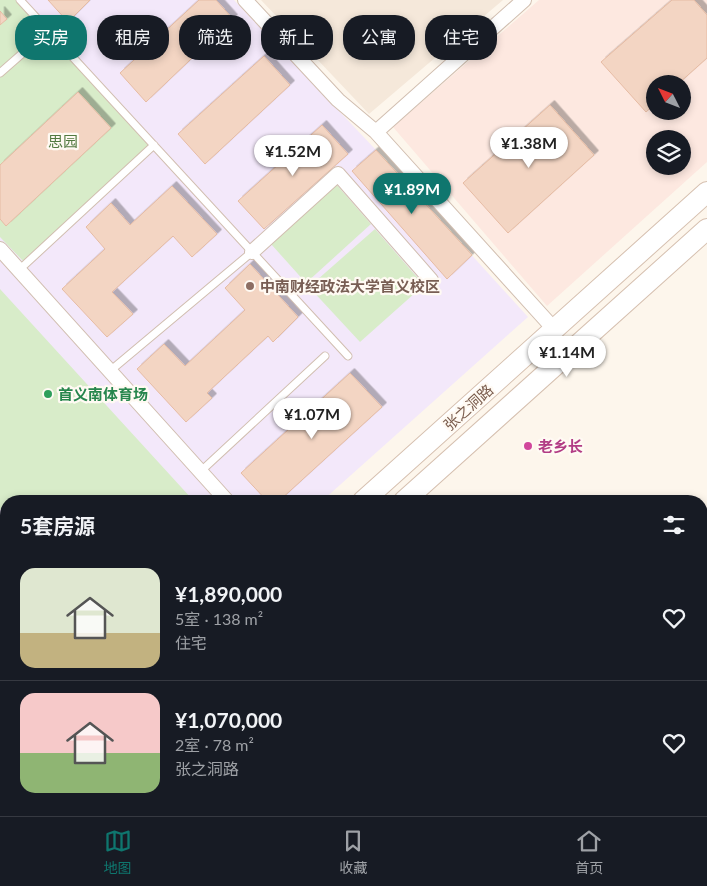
<!DOCTYPE html>
<html lang="zh">
<meta charset="utf-8">
<style>
body{margin:0;font-family:Lato,"Noto Sans SC",sans-serif;background:#242831;color:#f1f3f6;height:100vh;display:flex;flex-direction:column;font-size:19px;white-space:nowrap}
*{box-sizing:border-box;margin:0}
p{font-size:16px;color:#9ea1a6}
.icon{flex:none;width:28px;height:28px;fill:none;stroke:currentColor;stroke-width:2;stroke-linecap:round;stroke-linejoin:round}
.map{position:relative;flex:1;overflow:hidden}
.drawer{position:absolute;left:0px;top:495px;width:708px;height:321px;display:flex;flex-direction:column;background:#171b24;border-radius:20px 20px 0 0;box-shadow:0 2px 8px #0003}
.drawer>*{flex:none}
.top-card{position:absolute;left:15px;top:15px;width:678px;height:45px;display:flex;gap:10px}
.needle{width:32px;rotate:312deg}
.fabs{position:absolute;left:646px;top:75px;display:grid;gap:10px}
.fabs a{display:grid;place-items:center;width:45px;height:45px;border-radius:50%;background:#171b24;box-shadow:0 2px 8px #0003;font-size:25px}
.price{position:absolute;translate:-50% -42px;padding:0 11px;border-radius:18px;background:#fff;color:#222;font-size:16px;line-height:32px;filter:drop-shadow(0 1px 2px #0008)}
.price::after{content:'';position:absolute;left:50%;top:30px;width:15px;height:11px;margin-left:-8px;background:inherit;clip-path:polygon(0 0,100% 0,50% 100%)}
.price.on{background:#0f766e;color:#fff}
ul{padding:0;list-style:none}
li{display:flex;align-items:center;gap:15px;height:125px;padding:0 20px}
li+li{border-top:1px solid #363941}
li span{display:grid;place-items:center;flex:none;width:140px;height:100px;border-radius:15px;color:#555}
li>.icon{margin-inline-start:auto}
span .icon{width:60px;height:60px;fill:#fffc;stroke-width:1}
li b{font-size:21px}
h2{display:flex;justify-content:space-between;align-items:center;height:60px;padding:0 20px;font-size:21px}
.tag{padding:0 18px;border-radius:20px;background:#171b24;box-shadow:0 2px 8px #0003;font-size:18px;line-height:45px}
.tag.on{background:#0f766e;color:#fff}
.tab-bar{display:flex;justify-content:space-around;align-items:center;height:70px;border-top:1px solid #363941;background:#171b24;font-size:14px;color:#9ea1a6}
.tab-bar a{display:grid;justify-items:center;gap:2px}
.tab-bar .on{color:#0f766e}
.map>svg:first-child{display:block}
.residential{fill:#f5e8da}
.commercial{fill:#fde8e0;fill-rule:evenodd}
.education{fill:#f3e8fa}
.green{fill:#d8ecc9}
.building{fill:#f3d5c3;stroke:#e6bba3;filter:url(#shadow)}
.lines{fill:none;stroke-linecap:round;stroke-linejoin:round}
.service-casing{stroke:#d1beb0;stroke-width:9}
.minor-casing{stroke:#d1beb0;stroke-width:16}
.secondary-casing{stroke:#d6c0b0;stroke-width:22}
.service{stroke:#fff;stroke-width:7}
.minor{stroke:#fff;stroke-width:14}
.secondary{stroke:#fff;stroke-width:20}
.education-dot{fill:#8d6e63;stroke:#fffaf3;stroke-width:2}
.leisure-dot{fill:#2e9e5b;stroke:#fffaf3;stroke-width:2}
.hotel-dot{fill:#d1479c;stroke:#fffaf3;stroke-width:2}
.labels{text-anchor:middle;dominant-baseline:central;stroke-width:4.5;stroke-linejoin:round;paint-order:stroke}
.park-label{font-size:15px;fill:#537a41;stroke:#fffaf3}
.education-label{font-size:15px;font-weight:bold;fill:#785e54;stroke:#fffaf3;text-anchor:start}
.leisure-label{font-size:15px;font-weight:bold;fill:#27864d;stroke:#fffaf3;text-anchor:start}
.street-label{font-size:15px;fill:#7a5c4d;stroke:#fffaf3}
.hotel-label{font-size:15px;font-weight:bold;fill:#b23c85;stroke:#fffaf3;text-anchor:start}
</style>
<div class="map">
<svg width="707" height="816" viewBox="0 0 707 816">
<defs>
<filter id="shadow"><feDropShadow dx="4.5" dy="-4.5" stdDeviation="0" flood-color="#0004"/></filter>
</defs>
<rect width="100%" height="100%" fill="#fdf6ec"/>
<path class="residential" d="M261,0H503L369,114Z
M0,543L6,550V791L0,797Z"/>
<path class="commercial" d="M539,0H707V162L547,306L393,127ZM655,84H682V111H655ZM655,139H682V166H655Z"/>
<path class="education" d="M0,0H234L376,150L528,317L322,501H6V550L0,543Z"/>
<path class="green" d="M0,0H19L154,145L23,261L0,237Z
M336,184L371,224L306,283L271,244Z
M375,229L424,285L360,342L309,287Z
M0,289L192,499L189,501H6V516L0,509Z"/>
<path class="building" d="M48,0H90L68,22Z
M199,0H216L233,19L146,102L120,73Z
M672,0H694L707,15V58L678,84H655V104L646,112L601,62Z
M0,11L7,19L0,25Z
M264,56L290,85L205,164L178,134Z
M78,92L111,128L6,226L0,219V165Z
M550,105L594,155L508,233L463,183Z
M322,125L348,154L264,229L238,201Z
M376,150L472,255L447,279L352,171Z
M172,186L217,234L192,257L173,236L112,292L133,314L107,337L62,289L105,249L86,227L111,203L130,225Z
M250,264L298,317L273,342L268,336L207,393L212,398L186,422L137,369L164,344L185,366L245,310L225,288Z
M350,373L382,407L279,501H267L241,473Z
M114,810H145L150,816H107Z
M196,810H230L223,816H201Z"/>
<g class="lines">
<defs>
<path id="service" d="M20,0L348,356
M0,73L49,30
M19,270L154,145
M110,371L252,252
M200,472L325,356
M0,671L6,678
M258,810L264,816
M519,813L521,816
M389,816L395,810"/>
<path id="minor" d="M245,0L338,100L376,132L554,329
M376,132L524,0
M0,249L227,501
M252,252L338,174L431,280
M173,810L179,816
M467,810L472,816"/>
<path id="secondary" d="M363,501L707,192
M404,501L707,229
M14,816L21,810
M53,816L59,810"/>
</defs>
<use href="#service" class="service-casing"/>
<use href="#minor" class="minor-casing"/>
<use href="#secondary" class="secondary-casing"/>
<use href="#service" class="service"/>
<use href="#minor" class="minor"/>
<use href="#secondary" class="secondary"/>
</g>
<circle class="education-dot" cx="250" cy="286" r="5"/>
<circle class="leisure-dot" cx="48" cy="394" r="5"/>
<circle class="hotel-dot" cx="528" cy="446" r="5"/>
<g class="labels">
<g class="park-label">
<text x="63" y="141">思园</text>
</g>
<g class="education-label">
<text x="260" y="286">中南财经政法大学首义校区</text>
</g>
<g class="leisure-label">
<text x="58" y="394">首义南体育场</text>
</g>
<g class="street-label">
<text transform="translate(468 407) rotate(-42)">张之洞路</text>
</g>
<g class="hotel-label">
<text x="538" y="446">老乡长</text>
</g>
</g>
</svg>
<div class="fabs">
<a><svg class="needle" viewBox="-14 -14 28 28"><path d="M0-13l5 13h-10z" fill="#e53935"/><path d="M0 13l5-13h-10z" fill="#9ea1a6"/></svg></a>
<a><svg class="icon" aria-label="layers" viewBox="0 0 24 24"><path d="M12 4l9 5-9 5-9-5zM3 14l9 5 9-5"/></svg></a>
</div>
<b class="price" style="left:529px;top:169px">¥1.38M</b>
<b class="price" style="left:293px;top:177px">¥1.52M</b>
<b class="price on" style="left:412px;top:215px">¥1.89M</b>
<b class="price" style="left:567px;top:378px">¥1.14M</b>
<b class="price" style="left:312px;top:440px">¥1.07M</b>
<div class="top-card">
<a class="tag on">买房</a>
<a class="tag">租房</a>
<a class="tag">筛选</a>
<a class="tag">新上</a>
<a class="tag">公寓</a>
<a class="tag">住宅</a>
</div>
<section class="drawer">
<h2>5套房源<svg class="icon" aria-label="filters" viewBox="0 0 24 24"><path d="M4 7h16M4 17h16"/><circle cx="9" cy="7" r="2"/><circle cx="15" cy="17" r="2"/></svg></h2>
<ul>
<li><span style="background:linear-gradient(#dfe7d0 65%,#c2b280 0)"><svg class="icon" aria-label="home" viewBox="0 0 24 24"><path d="M3 11l9-7 9 7M6 9v11h12V9"/></svg></span><div><b>¥1,890,000</b><p>5室 · 138 m²</p><p>住宅</p></div><svg class="icon" aria-label="heart" viewBox="0 0 24 24"><path d="M12 20l-8-8c-3-5 5-10 8-4 3-6 11-1 8 4z"/></svg></li>
<li><span style="background:linear-gradient(#f6c9c9 60%,#8fb573 0)"><svg class="icon" aria-label="home" viewBox="0 0 24 24"><path d="M3 11l9-7 9 7M6 9v11h12V9"/></svg></span><div><b>¥1,070,000</b><p>2室 · 78 m²</p><p>张之洞路</p></div><svg class="icon" aria-label="heart" viewBox="0 0 24 24"><path d="M12 20l-8-8c-3-5 5-10 8-4 3-6 11-1 8 4z"/></svg></li>
</ul>
</section>
</div>
<nav class="tab-bar">
<a class="on"><svg class="icon" aria-label="map" viewBox="0 0 24 24"><path d="M3 6l6-2 6 2 6-2v14l-6 2-6-2-6 2zM9 4v14M15 6v14"/></svg>地图</a>
<a><svg class="icon" aria-label="saved" viewBox="0 0 24 24"><path d="M7 4h10v16l-5-4-5 4z"/></svg>收藏</a>
<a><svg class="icon" aria-label="home" viewBox="0 0 24 24"><path d="M3 11l9-7 9 7M6 9v11h12V9"/></svg>首页</a>
</nav>
